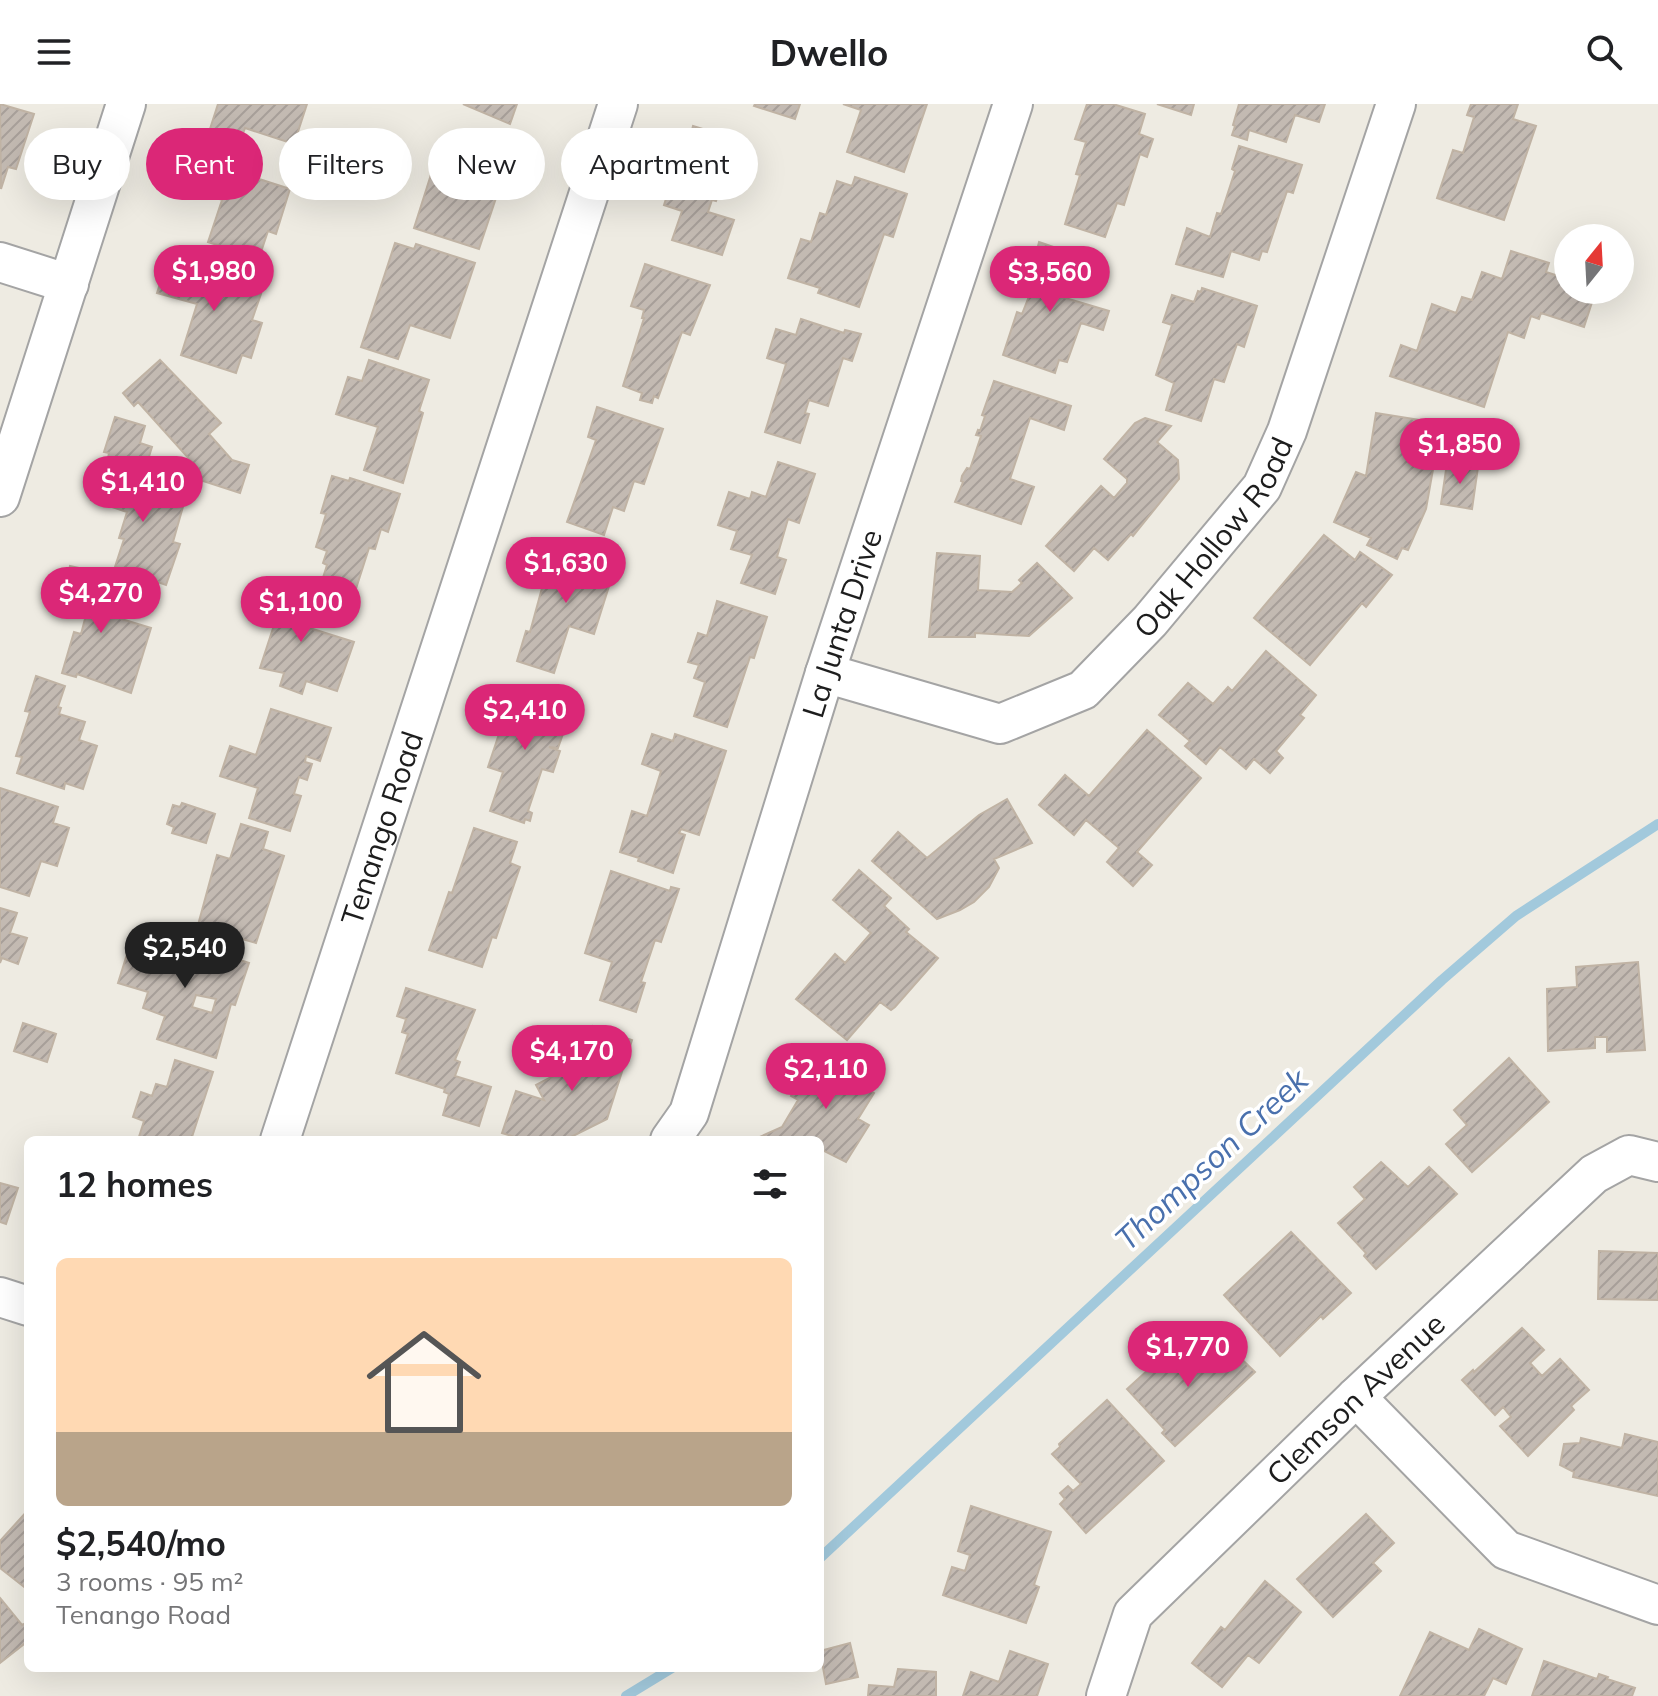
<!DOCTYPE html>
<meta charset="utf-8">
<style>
body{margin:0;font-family:Mulish,sans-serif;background:#f2f2f2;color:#202124;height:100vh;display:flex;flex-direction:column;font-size:30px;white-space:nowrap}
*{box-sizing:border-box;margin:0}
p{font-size:26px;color:#757577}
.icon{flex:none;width:44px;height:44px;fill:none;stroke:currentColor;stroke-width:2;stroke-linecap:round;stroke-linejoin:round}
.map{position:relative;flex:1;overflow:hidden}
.side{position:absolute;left:24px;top:1032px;width:800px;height:536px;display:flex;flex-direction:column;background:#fff;border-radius:12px;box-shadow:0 8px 32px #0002}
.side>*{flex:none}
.guide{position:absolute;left:24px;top:24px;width:800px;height:72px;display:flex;gap:16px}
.needle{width:52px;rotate:18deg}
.tools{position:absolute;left:1554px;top:120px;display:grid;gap:16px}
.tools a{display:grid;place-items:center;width:80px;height:80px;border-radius:50%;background:#fff;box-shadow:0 8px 32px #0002;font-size:40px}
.price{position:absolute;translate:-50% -68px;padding:0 18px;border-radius:28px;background:#db2777;color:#fff;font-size:26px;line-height:52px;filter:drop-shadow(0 2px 4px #0008)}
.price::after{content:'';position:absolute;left:50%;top:48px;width:24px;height:18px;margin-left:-12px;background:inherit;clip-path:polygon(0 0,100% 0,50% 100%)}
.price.selected{background:#222;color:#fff}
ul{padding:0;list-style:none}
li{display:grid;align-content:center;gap:16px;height:424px;padding:0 32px}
li span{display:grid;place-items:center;height:248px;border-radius:12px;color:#555}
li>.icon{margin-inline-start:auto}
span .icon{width:144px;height:144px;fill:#fffc;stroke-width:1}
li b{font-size:34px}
h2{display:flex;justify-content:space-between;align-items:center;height:96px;padding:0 32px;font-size:34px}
.chip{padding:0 28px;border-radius:36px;background:#fff;box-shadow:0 8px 32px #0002;font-size:28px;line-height:72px}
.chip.selected{background:#db2777;color:#fff}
header{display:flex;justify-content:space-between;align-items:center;height:104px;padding:0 32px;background:#fff;font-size:36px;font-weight:700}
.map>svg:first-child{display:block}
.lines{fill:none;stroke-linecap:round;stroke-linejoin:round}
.stream{stroke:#a2c9dc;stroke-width:10}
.building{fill:url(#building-hatch);stroke:#c0b3a4;stroke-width:2;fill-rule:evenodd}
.minor-casing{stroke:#a4a4a4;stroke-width:42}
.minor{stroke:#fff;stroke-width:38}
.labels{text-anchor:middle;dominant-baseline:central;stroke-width:7;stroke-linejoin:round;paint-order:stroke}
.street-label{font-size:30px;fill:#1d1d1d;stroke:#fff}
.water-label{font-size:32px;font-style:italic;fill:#4970ad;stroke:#fff}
</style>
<header><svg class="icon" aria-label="menu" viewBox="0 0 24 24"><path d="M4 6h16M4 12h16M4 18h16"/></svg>Dwello<svg class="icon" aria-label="search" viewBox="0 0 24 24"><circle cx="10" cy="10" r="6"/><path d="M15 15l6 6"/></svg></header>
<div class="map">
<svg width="1658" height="1592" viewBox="0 0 1658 1592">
<defs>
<pattern id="building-hatch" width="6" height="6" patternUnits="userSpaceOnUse" patternTransform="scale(2)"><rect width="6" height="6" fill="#c3bab2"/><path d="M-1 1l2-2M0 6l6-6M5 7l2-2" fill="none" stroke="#a79f99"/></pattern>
</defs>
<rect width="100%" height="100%" fill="#eeebe2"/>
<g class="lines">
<path class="stream" d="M820,1454L1442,876L1516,812L1658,720
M626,1592L672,1564"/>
</g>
<path class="building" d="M0,0L34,10L16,65L8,63L1,85Z
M218,0H307L294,40L245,24L240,38L209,28Z
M463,0H517L510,20Z
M755,0H800L795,15L754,2Z
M843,0H927L904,68L847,48L861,6Z
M1087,0H1113L1145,10L1139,30L1153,35L1147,53L1140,50L1124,101L1117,99L1105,133L1065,120L1080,71L1076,70L1086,38L1075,35Z
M1157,0H1194L1191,11Z
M1239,0H1325L1319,18L1295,11L1286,38L1249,26L1247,36L1232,31L1235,22L1233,21Z
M1471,0H1518L1513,15L1536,22L1504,116L1437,94L1453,46L1463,49L1474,13L1467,11Z
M693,22L748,39L739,68L727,64L716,97L712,96L708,108L734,116L722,151L672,136L682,107L664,101L675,66L678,60L683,61Z
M454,28L509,46L494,87L498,88L479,145L414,124L435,58L443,60Z
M1239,42L1302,61L1293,89L1287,87L1267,148L1262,147L1259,156L1231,147L1223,173L1176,160L1187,124L1210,133L1217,109L1221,110L1235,67L1232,65Z
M205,45L256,62L253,73L290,85L276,130L268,127L259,154L208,138L222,96L217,94L219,90L193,82Z
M855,73L907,90L893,133L884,130L859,203L818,189L820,184L788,174L801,135L811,138L820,109L826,111L837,77L852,82Z
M1039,138L1077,151L1062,193L1109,207L1103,226L1081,219L1067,258L1059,256L1055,269L1003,251L1017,208L1022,210L1037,172L1029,169L1032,159H1034Z
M395,139L414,145L416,140L475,159L450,234L410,221L398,255L361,243Z
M1511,147L1549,159L1546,168L1568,175V186H1596L1584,223L1541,209L1539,215L1531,212L1524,234L1508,228L1484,303L1390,272L1401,241L1417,247L1432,200L1456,209L1462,193L1472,196L1482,168L1502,175Z
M203,153L227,161L222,177L261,190L252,216L262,219L251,254L242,251L236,269L181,251L197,200L157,189L168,155L199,165Z
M645,160L710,181L690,231L682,228L658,294L654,292L652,299L640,296L642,289L623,282L644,214H642L644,206L631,202Z
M1202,184L1257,202L1244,243L1237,240L1224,278L1214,275L1201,317L1166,306L1174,279L1156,271L1172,221L1163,218L1172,191L1194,198L1198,187L1201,188Z
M801,215L844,229L845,226L861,230L852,257L843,254L828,302L809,296L805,309L809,310L800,339L765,328L786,260L767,254L776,225L796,231Z
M160,256L221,319L209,330L232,356L249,361L240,389L188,372L192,358L138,298L134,302L123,289Z
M369,256L429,276L419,307L423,309L403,379L364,366L378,323L336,310L348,273L362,277Z
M994,277L1071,302L1064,326L1030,314L1010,375L1034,383L1021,420L955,398L963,378L961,377L962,372L967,364L970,365L981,332L976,331L978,326L980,327L985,312L982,311Z
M597,303L663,325L644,380L634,377L624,407L613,403L604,431L567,418L596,336L588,333Z
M1376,309L1433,318L1430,336L1438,337L1426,405L1408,446L1402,444L1397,455L1367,441L1371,434L1334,418L1356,368L1366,372Z
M115,313L145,322L140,339L152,343L146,362L132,357L131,361L108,354L109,349L104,348Z
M1145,314L1171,322L1157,338L1178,356L1179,375L1133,432L1131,430L1108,456L1094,444L1074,467L1046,442L1101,382L1114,394L1127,379V375L1104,355L1135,319Z
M778,358L815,370L799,419L788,415L777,453L786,456L775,490L741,479L752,451L731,445L737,427L718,421L729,388L750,395L752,388L766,393Z
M1447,359L1478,363L1472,405L1441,400Z
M101,365L147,380L148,377L186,392L173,438L180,440L166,481L115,463L124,435L119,434L127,408L91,396Z
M332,372L349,377L350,374L400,390L388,428L381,425L375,445L369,444L354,491L321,480L327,461L323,459L327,447L316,443L326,410L321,409Z
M1324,431L1355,456L1360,448L1392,471L1366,503L1362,499L1310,561L1254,514Z
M554,440L616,460L594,530L569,522L554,569L517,557L526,527L530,528Z
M937,449L980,452L978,486L1012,488L1022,479L1019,476L1037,459L1072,494L1029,532L975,529V533H929Z
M70,462L79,464L77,469L114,481L105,510L151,524L131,589L77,570L76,573L62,569L74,528L81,530L86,511L58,503Z
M269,474L304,486L295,513L302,516L300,521L354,538L337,587L306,577L302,590L280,582L284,569L260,564L277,512L258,506Z
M717,497L767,513L754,554L750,553L727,623L694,612L705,578L694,574L699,561L688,558L698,529L707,532Z
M1266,547L1316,591L1300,611L1304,614L1276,647L1283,654L1270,669L1254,655L1246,665L1220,643L1206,660L1185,642L1190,637L1159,611L1188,579L1213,600L1228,583L1232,587Z
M36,572L65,582L58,603L61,604L59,610L85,618L79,636L97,642L83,685L65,679L64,685L17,669L22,653L16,652L30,608L25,607Z
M510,586L571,607L558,644L549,643L560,647L553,668L542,665L528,707L532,709L530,717L525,715L524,719L490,707L503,668L488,663L506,609L503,608Z
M271,605L331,624L320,657L306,652L305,658L312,660L307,676L299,673L294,690L301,692L290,727L249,714L258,684L220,672L230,642L256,651Z
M1147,626L1201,674L1137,748L1152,761L1133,782L1107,758L1119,744L1086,716L1074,731L1039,701L1065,671L1089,692Z
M652,630L673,637L675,630L726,647L699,731L681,725L679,729L685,731L673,769L638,757L639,754L620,748L632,707L647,712L661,667L642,660Z
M0,684L58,703L53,719L69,724L57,762L41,757L29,792L0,783Z
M1007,695L1032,739L994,755L999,764L989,783L974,798L960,806L937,815L872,757L898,728L927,754L979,711Z
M182,699L215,710L206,739L172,729L174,723L167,720L173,701L180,703Z
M241,720L268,728L263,745L284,752L256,839L207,825V823L198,821L217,751L230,755Z
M474,724L517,738L510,759L520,763L496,834L492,833L482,863L429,846L449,788L452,789Z
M859,766L891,794L884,802L909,825L906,828L938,854L895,903L891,906L880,898L847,936L796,895L835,850L845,859L871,829L833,796Z
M611,767L670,787L671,783L679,785L661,838L655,836L641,878L645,879L636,908L600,896L612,858L585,849Z
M0,804L17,809L10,829L27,834L18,860L2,854L0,859Z
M178,830L190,834L185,848L191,850L194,841L249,859L235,901L231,900L216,954L157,935L165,912L143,904L148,888L118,879L133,831L163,841L166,832L174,835L173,844ZM196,891L216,895L212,909L192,903Z
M1638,858L1645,946L1607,948V933H1595V944L1548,947L1547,885L1577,883L1576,863Z
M406,884L475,906L455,956L460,958L455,972L491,983L479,1022L443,1011L449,990L444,988L445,985L396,969L408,930L402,928L406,915L397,912Z
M23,919L56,930L47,958L14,947Z
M593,922L632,936L607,1015L565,1036H524L502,1029L516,987L544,996L536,981L563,967L570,946L583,950Z
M815,953L874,989L858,1015L869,1021L846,1058L820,1045V1036H753L782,1023L798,996L791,992Z
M1509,954L1549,998L1472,1068L1446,1040L1467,1021L1454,1006Z
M175,956L213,968L191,1036H138L144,1017L133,1013L141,988L152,992L156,980L167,983Z
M1381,1058L1408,1083L1429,1063L1457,1090L1376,1165L1364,1152L1366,1149L1338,1119L1365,1095L1354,1083Z
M0,1079L18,1084L6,1120L0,1118Z
M1291,1128L1351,1189L1323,1215L1321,1212L1280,1252L1224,1191Z
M1599,1147L1658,1149V1196L1598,1195Z
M1522,1224L1544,1246L1530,1259L1542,1272L1560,1255L1589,1286L1571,1302L1574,1306L1528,1352L1500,1322L1511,1313L1503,1303L1495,1311L1462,1276L1473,1266L1474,1268Z
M1228,1242L1255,1268L1175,1342L1162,1329L1165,1326L1127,1285L1171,1245L1182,1256L1192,1246L1207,1262Z
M1107,1296L1164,1357L1086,1429L1060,1400L1065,1395L1060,1389L1068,1382L1073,1387L1081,1380L1052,1350L1060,1343L1059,1340Z
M1625,1330L1658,1338V1392L1573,1373L1574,1368L1560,1361L1564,1340L1580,1339L1581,1334L1622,1344Z
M971,1402L1051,1428L1034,1481L1039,1483L1026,1519L943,1491L952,1463L965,1467L970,1451L958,1447Z
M28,1406V1486L0,1464V1437Z
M1366,1410L1394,1439L1373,1459L1381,1467L1333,1513L1297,1475Z
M1265,1477L1301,1508L1259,1559L1248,1551L1222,1583L1192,1559L1221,1523L1225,1526Z
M0,1494L22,1521L28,1518V1537L0,1559Z
M1479,1525L1522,1545L1506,1580L1493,1574L1484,1592H1400L1430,1528L1469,1546Z
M850,1539L858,1573L826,1580L820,1547Z
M1010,1547L1048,1560L1037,1592H963L971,1568L999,1578Z
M1544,1557L1597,1575L1599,1570L1608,1573L1607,1575L1635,1584L1632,1592H1532Z
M898,1565L936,1568V1592H868L869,1581L894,1583Z"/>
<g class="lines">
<defs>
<g id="minor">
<path d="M0,158L69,180"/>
<path d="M0,393L126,0"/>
<path id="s1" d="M825,569L1000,620L1083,586L1150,517L1262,383L1287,327L1396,0"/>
<path id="s2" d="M280,1036L618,0"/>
<path id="s3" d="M670,1036L689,1009L825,569L1013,0"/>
<path d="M0,1193L28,1202"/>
<path d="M1356,1293L1506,1446L1658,1501"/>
<path id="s4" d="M1106,1592L1133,1510L1356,1293L1594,1070L1629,1051L1658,1058"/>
</g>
</defs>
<use href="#minor" class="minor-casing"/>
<use href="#minor" class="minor"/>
</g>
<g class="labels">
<g class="street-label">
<text stroke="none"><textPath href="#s1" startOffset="474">Oak Hollow Road</textPath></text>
<text stroke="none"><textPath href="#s3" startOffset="546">La Junta Drive</textPath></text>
<text stroke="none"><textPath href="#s2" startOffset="328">Tenango Road</textPath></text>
<text stroke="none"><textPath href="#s4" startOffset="396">Clemson Avenue</textPath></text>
</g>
<g class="water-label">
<text transform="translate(1211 1055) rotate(-43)">Thompson Creek</text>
</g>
</g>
</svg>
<div class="tools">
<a><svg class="needle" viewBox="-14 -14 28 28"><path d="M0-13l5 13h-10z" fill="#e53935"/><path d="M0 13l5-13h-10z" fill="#757577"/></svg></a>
</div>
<b class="price" style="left:214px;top:209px">$1,980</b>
<b class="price" style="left:1050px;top:210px">$3,560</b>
<b class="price" style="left:1460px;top:382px">$1,850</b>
<b class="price" style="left:143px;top:420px">$1,410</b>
<b class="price" style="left:566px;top:501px">$1,630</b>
<b class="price" style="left:101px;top:531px">$4,270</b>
<b class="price" style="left:301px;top:540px">$1,100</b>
<b class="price" style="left:525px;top:648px">$2,410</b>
<b class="price selected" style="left:185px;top:886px">$2,540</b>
<b class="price" style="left:572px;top:989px">$4,170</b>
<b class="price" style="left:826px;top:1007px">$2,110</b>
<b class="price" style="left:1188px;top:1285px">$1,770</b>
<div class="guide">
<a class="chip">Buy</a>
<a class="chip selected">Rent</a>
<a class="chip">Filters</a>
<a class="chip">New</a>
<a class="chip">Apartment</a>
</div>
<section class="side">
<h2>12 homes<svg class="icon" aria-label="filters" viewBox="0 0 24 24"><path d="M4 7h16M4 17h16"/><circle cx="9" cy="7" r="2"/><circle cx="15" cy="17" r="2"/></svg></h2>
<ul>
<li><span style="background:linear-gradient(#ffd9b3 70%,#b9a48a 0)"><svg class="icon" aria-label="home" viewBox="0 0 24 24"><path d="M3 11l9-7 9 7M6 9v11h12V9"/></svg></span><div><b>$2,540/mo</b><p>3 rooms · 95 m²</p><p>Tenango Road</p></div></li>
</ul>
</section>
</div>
